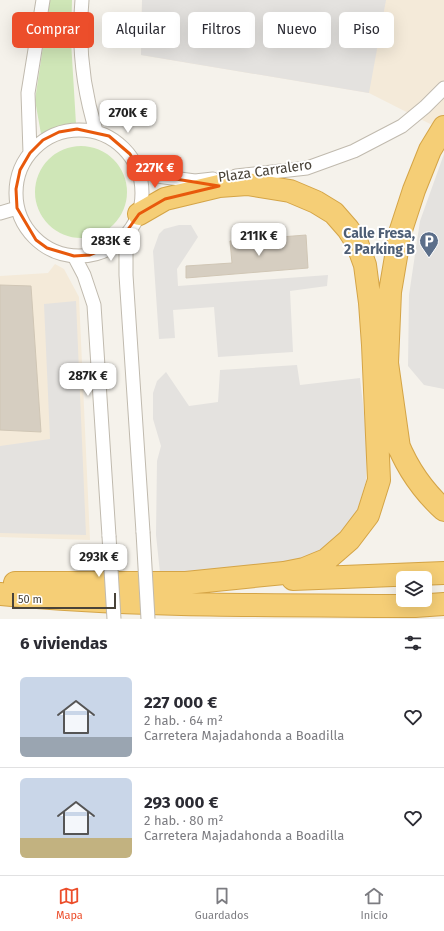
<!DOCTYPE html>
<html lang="es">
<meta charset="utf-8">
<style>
body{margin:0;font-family:"Fira Sans",sans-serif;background:#f2f2f3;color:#2b2b33;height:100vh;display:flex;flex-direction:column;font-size:15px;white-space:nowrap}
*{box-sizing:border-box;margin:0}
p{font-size:13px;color:#7c7c81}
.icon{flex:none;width:22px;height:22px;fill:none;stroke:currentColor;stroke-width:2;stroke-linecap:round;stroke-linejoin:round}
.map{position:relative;height:619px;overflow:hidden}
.sheet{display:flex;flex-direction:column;background:#fff;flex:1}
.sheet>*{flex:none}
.banner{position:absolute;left:12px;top:12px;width:420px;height:36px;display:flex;gap:8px}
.tools{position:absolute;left:396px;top:571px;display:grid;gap:8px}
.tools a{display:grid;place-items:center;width:36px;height:36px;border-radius:6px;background:#fff;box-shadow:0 4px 16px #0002;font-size:20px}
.scale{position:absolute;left:12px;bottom:10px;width:104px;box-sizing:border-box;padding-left:4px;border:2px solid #494339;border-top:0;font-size:11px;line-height:14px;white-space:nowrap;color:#494339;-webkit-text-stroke:3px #fff;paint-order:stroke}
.price{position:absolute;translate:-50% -34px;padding:0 9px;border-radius:8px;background:#fff;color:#222;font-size:13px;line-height:26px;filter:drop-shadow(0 1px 2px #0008)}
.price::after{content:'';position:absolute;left:50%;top:24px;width:12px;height:9px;margin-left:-6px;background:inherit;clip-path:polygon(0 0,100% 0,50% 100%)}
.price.current{background:#ec4e2b;color:#fff}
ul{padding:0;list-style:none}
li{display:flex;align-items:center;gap:12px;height:100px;padding:0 20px}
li+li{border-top:1px solid #e1e1e2}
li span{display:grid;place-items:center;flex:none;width:112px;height:80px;border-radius:6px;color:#555}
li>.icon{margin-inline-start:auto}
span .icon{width:48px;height:48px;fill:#fffc;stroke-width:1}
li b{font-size:17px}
h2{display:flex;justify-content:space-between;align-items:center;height:48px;padding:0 20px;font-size:17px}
.pill{padding:0 14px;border-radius:6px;background:#fff;box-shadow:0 4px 16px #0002;font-size:14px;line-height:36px}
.pill.current{background:#ec4e2b;color:#fff}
.dock{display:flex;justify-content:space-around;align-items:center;height:56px;border-top:1px solid #e1e1e2;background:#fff;font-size:11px;color:#7c7c81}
.dock a{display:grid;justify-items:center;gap:2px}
.dock .current{color:#ec4e2b}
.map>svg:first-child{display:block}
.commercial{fill:#f4ead9}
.green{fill:#cfe6b7}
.parking{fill:#e4e2df}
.building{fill:#d6cec1;stroke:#d0c6b5}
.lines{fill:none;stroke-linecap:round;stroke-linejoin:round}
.street-casing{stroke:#c0baae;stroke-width:15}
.highway-casing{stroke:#d4a446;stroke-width:24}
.street{stroke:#fff;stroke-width:13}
.highway{stroke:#f5ce76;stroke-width:22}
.street-bridge-casing{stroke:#c0baae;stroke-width:15;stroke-linecap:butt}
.street-bridge{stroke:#fff;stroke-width:13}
.marked{fill:none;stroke:#e8590c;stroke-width:3;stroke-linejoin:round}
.labels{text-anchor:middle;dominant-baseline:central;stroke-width:4;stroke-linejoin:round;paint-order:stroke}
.street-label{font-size:14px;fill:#494339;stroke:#fff}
.service-label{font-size:14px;font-weight:bold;fill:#4e5e75;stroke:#fff;text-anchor:end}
</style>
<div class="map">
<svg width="444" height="619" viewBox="0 0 444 619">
<rect width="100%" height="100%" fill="#f5f2eb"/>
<path class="commercial" d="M142,0H444V131L369,93L141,55Z
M55,264L64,269L79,297L90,540L0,537V276L48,273Z"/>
<path class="green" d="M50,0H72L71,41L76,124L41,134L35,100Z
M35 192a46 46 0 1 1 92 0a46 46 0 1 1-92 0Z"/>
<path class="parking" d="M142,0H386L369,93L141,55Z
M444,154V389L424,385L408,366L409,295L420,221Z
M179,225H191L198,237L177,269L178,286L328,275L327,286L290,291L293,352L218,357L214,307L173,310L175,338L159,339L153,251L159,234L164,229Z
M76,301L86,535L0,533V446L50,439L44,304Z
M297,365L300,385L360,378L367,440L366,481L356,515L340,539L302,563L263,568L160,573L156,535L157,461L161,446L153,419V393L157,381L166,372L189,406L218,402L220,370Z"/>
<path class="building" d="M306,235L308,268L186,278V266L232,263L230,241Z
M0,285L31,286L41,432L0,430Z"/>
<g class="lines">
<defs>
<path id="street" d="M82,0C78,44 83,89 96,131
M16 193a63 63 0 1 1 126 0a63 63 0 1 1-126 0Z
M30,153L28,93L43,0
M137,166L157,176L195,181L213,179
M236,176L307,168L354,151L402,126L425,107L444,88
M0,213L17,208
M130,231L126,248V275L143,532
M74,256L84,275L94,305L109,536"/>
<path id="highway" d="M139,214L165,199L219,186L247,184L290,191L316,202L334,213L348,229L357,243L365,265L370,303L373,345L379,480L368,515L349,540L326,560L304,569L284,573L176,584
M394,434C404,463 421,489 444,510
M399,448L387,363L390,292L400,233L414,190L430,150L444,127
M293,579L444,573
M15,583H189
M0,594C138,607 277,605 415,606L444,604"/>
</defs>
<use href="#street" class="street-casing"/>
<use href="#highway" class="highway-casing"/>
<use href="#street" class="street"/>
<use href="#highway" class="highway"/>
<defs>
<path id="street-bridge" d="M143,532L148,619
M109,536L114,619"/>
</defs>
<use href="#street-bridge" class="street-bridge-casing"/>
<use href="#street-bridge" class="street-bridge"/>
</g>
<path class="marked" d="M77,129L109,136L130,154L137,166L157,176L219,186L165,199L139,214L119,242L90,255L74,256L47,248L36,240L17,208L16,189L20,170L30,153L43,140L59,132Z"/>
<defs>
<symbol id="parking-pin" viewBox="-11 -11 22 30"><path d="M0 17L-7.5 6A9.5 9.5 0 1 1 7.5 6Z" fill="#5c6f8a" stroke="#fff"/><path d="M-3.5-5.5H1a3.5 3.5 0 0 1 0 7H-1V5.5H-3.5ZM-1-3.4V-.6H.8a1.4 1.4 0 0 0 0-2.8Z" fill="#fff"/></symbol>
</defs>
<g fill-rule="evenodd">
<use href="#parking-pin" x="418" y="230" width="22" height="30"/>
</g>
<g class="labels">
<g class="street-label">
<text transform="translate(265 171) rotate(-8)">Plaza Carralero</text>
</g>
<g class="service-label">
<text x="415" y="233">Calle Fresa,<tspan x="415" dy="16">2 Parking B</tspan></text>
</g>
</g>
</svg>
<div class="tools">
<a><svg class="icon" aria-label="layers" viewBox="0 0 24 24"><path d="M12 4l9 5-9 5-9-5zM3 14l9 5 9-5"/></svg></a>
</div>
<div class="scale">50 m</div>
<b class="price" style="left:128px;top:134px">270K €</b>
<b class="price current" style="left:155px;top:189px">227K €</b>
<b class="price" style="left:259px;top:257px">211K €</b>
<b class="price" style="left:111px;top:262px">283K €</b>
<b class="price" style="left:88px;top:397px">287K €</b>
<b class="price" style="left:99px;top:578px">293K €</b>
<div class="banner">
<a class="pill current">Comprar</a>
<a class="pill">Alquilar</a>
<a class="pill">Filtros</a>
<a class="pill">Nuevo</a>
<a class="pill">Piso</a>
</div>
</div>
<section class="sheet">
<h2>6 viviendas<svg class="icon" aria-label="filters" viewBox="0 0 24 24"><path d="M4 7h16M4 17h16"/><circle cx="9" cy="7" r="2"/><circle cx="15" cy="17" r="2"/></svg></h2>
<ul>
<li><span style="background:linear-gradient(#c9d6e8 75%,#9aa5b1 0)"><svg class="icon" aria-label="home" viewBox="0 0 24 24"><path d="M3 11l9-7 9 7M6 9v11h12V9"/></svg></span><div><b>227 000 €</b><p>2 hab. · 64 m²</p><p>Carretera Majadahonda a Boadilla</p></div><svg class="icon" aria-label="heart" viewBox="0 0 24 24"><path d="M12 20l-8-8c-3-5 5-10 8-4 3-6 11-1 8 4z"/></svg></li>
<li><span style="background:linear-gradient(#c9d6e8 75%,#c2b280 0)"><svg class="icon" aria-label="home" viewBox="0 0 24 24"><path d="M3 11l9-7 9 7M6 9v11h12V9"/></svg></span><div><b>293 000 €</b><p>2 hab. · 80 m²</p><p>Carretera Majadahonda a Boadilla</p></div><svg class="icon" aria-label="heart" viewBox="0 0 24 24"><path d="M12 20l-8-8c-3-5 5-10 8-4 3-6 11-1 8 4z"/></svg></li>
</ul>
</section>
<nav class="dock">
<a class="current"><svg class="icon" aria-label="map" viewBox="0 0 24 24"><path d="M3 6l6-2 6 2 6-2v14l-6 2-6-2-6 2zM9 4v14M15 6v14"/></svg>Mapa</a>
<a><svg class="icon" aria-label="saved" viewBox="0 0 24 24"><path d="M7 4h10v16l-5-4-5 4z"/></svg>Guardados</a>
<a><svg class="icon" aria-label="home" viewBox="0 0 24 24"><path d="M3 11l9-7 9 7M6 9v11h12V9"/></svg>Inicio</a>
</nav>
